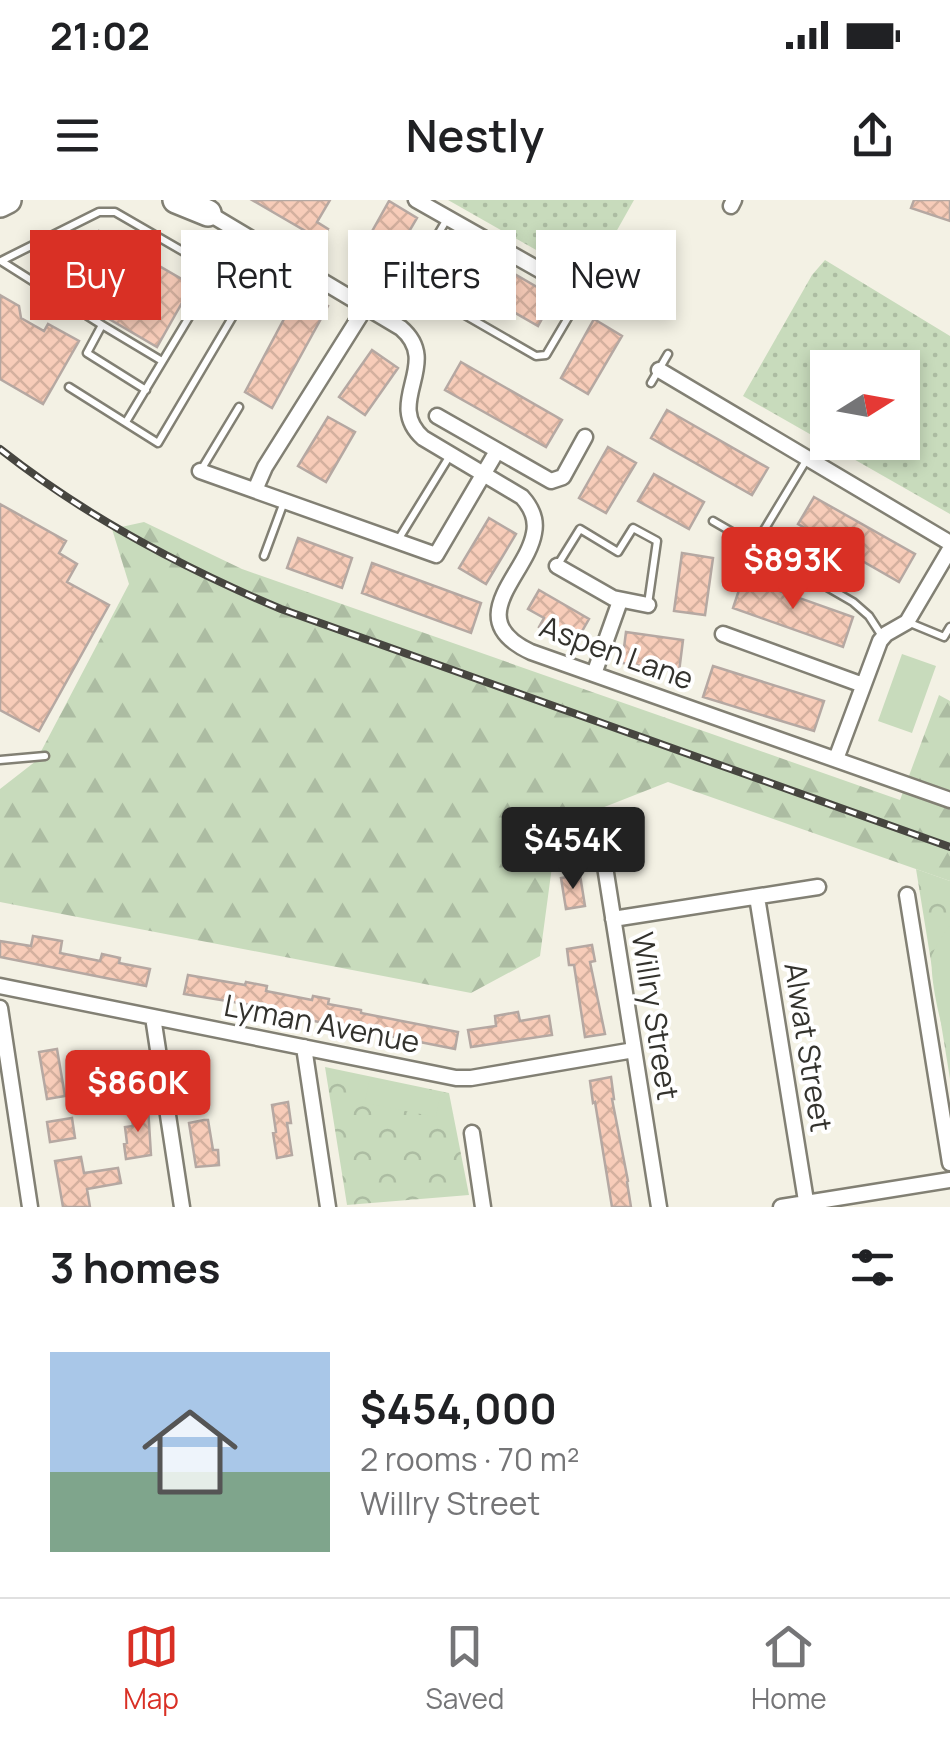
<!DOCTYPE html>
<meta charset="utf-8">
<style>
body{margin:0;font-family:Manrope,sans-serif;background:#f6f6f6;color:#202124;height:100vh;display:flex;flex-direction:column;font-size:38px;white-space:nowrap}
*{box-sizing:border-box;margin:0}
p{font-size:32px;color:#757577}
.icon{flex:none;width:55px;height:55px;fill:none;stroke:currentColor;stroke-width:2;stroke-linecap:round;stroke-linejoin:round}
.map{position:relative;height:1007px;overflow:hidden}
.details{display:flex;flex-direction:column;background:#fff;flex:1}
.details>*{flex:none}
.hud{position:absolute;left:30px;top:30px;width:890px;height:90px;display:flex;gap:20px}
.needle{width:65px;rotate:79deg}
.tools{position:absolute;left:810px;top:150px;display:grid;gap:20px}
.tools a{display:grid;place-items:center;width:110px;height:110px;border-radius:0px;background:#fff;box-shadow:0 5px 15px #0003;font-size:50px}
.price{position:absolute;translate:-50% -85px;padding:0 22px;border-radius:10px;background:#d93025;color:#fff;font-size:32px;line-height:65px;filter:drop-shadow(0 2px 5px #0008)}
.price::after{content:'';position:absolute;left:50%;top:60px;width:30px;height:22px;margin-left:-15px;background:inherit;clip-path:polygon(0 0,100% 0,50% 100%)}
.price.selected{background:#222;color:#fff}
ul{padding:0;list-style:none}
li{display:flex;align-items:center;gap:30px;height:250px;padding:0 50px}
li+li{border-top:2px solid #e0e0e0}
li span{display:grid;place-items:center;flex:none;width:280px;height:200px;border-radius:0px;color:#555}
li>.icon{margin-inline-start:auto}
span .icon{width:120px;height:120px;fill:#fffc;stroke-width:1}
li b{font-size:42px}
h2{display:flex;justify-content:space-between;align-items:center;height:120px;padding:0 50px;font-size:42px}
.pill{padding:0 35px;border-radius:0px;background:#fff;box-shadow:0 5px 15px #0003;font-size:35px;line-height:90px}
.pill.selected{background:#d93025;color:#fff}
.status{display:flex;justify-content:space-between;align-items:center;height:70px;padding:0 50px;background:#fff;direction:ltr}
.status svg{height:28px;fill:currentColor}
header{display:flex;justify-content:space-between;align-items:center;height:130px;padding:0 50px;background:#fff;font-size:45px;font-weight:600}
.tab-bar{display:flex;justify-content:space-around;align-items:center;height:140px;border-top:2px solid #e0e0e0;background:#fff;font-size:28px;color:#757577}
.tab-bar a{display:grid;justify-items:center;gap:5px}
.tab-bar .selected{color:#d93025}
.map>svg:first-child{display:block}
.grass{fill:url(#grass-dots);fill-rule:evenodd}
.forest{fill:url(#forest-firs)}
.park{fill:url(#park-crowns)}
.pitch{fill:#c8dbbc}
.building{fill:url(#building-cross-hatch);stroke:#b5a8a2;stroke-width:2.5}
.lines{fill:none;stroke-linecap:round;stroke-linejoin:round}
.lane-casing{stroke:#828074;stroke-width:11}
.street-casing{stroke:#828074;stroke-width:19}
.highway-casing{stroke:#828074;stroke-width:30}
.lane{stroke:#fff;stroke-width:6}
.street{stroke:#fff;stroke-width:14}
.highway{stroke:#fff;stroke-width:25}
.rail-casing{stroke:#474640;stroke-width:8}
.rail{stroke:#fff;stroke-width:4;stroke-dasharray:11;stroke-linecap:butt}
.labels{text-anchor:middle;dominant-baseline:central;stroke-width:8;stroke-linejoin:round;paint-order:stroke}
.street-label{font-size:30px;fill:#33322d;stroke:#fff}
</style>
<div class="status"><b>21:02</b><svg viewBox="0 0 49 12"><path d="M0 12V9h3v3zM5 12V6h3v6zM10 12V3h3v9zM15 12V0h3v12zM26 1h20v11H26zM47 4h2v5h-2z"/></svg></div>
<header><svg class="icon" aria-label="menu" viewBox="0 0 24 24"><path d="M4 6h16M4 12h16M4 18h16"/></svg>Nestly<svg class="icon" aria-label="share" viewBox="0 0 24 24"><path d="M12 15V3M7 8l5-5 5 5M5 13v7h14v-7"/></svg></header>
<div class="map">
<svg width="950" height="1007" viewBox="0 0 950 1007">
<defs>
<pattern id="grass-dots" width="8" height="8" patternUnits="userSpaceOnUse" patternTransform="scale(2.5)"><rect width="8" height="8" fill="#c8dbbc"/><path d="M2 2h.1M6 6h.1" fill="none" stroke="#acbca2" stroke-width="1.8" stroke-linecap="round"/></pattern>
<pattern id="forest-firs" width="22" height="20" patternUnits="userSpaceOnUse" patternTransform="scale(2.5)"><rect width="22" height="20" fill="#c8dbbc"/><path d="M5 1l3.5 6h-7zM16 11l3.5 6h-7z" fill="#acbca2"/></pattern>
<pattern id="park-crowns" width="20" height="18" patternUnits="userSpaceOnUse" patternTransform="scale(2.5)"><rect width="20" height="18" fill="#c8dbbc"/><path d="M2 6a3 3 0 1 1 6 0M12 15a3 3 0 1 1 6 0" fill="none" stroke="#acbca2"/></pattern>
<pattern id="building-cross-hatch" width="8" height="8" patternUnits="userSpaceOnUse" patternTransform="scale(2.5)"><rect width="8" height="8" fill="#f7ccb9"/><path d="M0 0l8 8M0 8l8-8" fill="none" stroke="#d4b09f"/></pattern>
</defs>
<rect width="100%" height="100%" fill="#f3f1e4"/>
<path class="grass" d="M448,0H634L589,80Z
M825,60L950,136V314L743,196L812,75ZM828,168H902V242H828Z"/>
<path class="forest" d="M144,322L242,369L900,600L939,495L950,501V681L668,582L584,615L589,652L553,659L540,756L471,793L0,702V589L36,561L129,384L112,329Z"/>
<path class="park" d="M916,669L950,681V879Z
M325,867L449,893L469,995L347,1005Z"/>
<path class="pitch" d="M902,454L936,466L912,533L878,521Z
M950,725V851C942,833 927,770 933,753C937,743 944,734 950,725Z
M370,878L441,892L436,917L365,903Z"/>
<path class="building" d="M252,0H330L317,22L328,29L321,40Z
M914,0H950V21L911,8Z
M389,1L417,18L383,76L356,60Z
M99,31L131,49L127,57L149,70L159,66L192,85L157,147L63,92Z
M477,52L554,97L538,126L460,81Z
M300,89L328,106L272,208L245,192Z
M0,95L19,106L21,118L44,131L48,124L79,141L43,204L0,179Z
M594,119L622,136L588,194L561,178Z
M372,150L398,168L365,215L339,197Z
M461,162L562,220L546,247L445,190Z
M667,210L768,268L752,295L651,238Z
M328,217L355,232L326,282L298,266Z
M608,247L636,263L606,313L579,298Z
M654,274L704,302L689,329L638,301Z
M814,297L915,354L899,382L798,324Z
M0,304L66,341L59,353L77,364L67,382L109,405L39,531L0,510Z
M489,318L516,334L486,384L459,368Z
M298,338L352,358L342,388L287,368Z
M682,353L713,358L705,415L674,411Z
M372,363L481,403L471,433L362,393Z
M743,378L853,417L843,447L733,408Z
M539,390L589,419L573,447L539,427L544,418L528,409Z
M626,432L683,440L679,472L622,463Z
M713,466L824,501L814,531L703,497Z
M580,675L585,706L566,709L561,678Z
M33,736L62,741L60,753L100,761L102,754L120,758L119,763L150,769L146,786L0,757V741L31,746Z
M592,745L595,761L590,762L605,834L585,837L574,765H569L567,749Z
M188,775L245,785L246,782L267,786L266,791L312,800L313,796L329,799L328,804L361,810V813L458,832L455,849L294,817L293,820L275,816L276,809L184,794Z
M518,812L520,821L549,816L552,835L471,847L468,830L496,826L495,816Z
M57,849L65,896L47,899L39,852Z
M181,854L202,858L204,896L186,898L184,868L178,867Z
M122,863L127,889L107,892L102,866Z
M611,877L614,899H612L628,981L627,982L631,1007H612L595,902L593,903L590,881Z
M288,902L291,923H287L292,955L277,958L273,933L276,932L272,905Z
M148,907L151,955L126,959L124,944L127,943L125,927L133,926L131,910Z
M72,918L75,938L50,942L47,922Z
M204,920H208L213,950H218L219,965L196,967L189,923Z
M81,957L84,973L118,968L121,983L87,989L90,1007H63L55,961Z"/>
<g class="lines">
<defs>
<path id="lane" d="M447,19L414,75L418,88L536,156L546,155L582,94
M102,125L1,61L99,12H115L217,71
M651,183L668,154
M69,187L158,243L252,84L221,64
M146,190L87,153L102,125L162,161
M126,222L239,34
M201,270L239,207
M713,321L853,402L869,416L882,436
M398,340L449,257
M755,345L807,259
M264,356L284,302
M557,366L580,329L618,352L633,328L657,341L648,404
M910,423L944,437L950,427
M0,560L45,556"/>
<path id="street" d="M416,0L582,94
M731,6L734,0
M208,13L401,128C443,164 383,202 423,238L522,297C531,307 537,319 534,333C527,375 460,419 531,452L950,600
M659,170L950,343
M437,216L551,281L563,277L585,237
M200,271L436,355L497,251
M255,290L265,267L365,108
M557,366L613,398L648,405
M723,434L863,485
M594,474L620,401
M836,559L880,441L886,434L907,422L950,349
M600,635L659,1007
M907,695L950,963
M757,697L807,1007
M613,719L818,687
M0,786L456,878H471L634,850
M0,808L30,1007
M153,817L182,1007
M304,847L328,1007
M472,933L483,1007
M781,1007L950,980"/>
<path id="highway" d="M176,0L208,13
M0,4L8,0"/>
</defs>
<use href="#lane" class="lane-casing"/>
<use href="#street" class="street-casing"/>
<use href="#highway" class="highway-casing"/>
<use href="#lane" class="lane"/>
<use href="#street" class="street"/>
<use href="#highway" class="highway"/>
<defs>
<path id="rail" d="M0,249C86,317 181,367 281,409L950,647"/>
</defs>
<use href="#rail" class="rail-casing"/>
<use href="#rail" class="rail"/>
</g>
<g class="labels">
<g class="street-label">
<text transform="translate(617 452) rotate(20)">Aspen Lane</text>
<text transform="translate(656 816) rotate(81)">Willry Street</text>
<text transform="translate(322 823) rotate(11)">Lyman Avenue</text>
<text transform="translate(809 847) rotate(81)">Alwat Street</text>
</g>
</g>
</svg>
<div class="tools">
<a><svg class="needle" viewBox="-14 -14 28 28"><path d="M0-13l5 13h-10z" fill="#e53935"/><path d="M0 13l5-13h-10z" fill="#757577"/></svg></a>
</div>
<b class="price" style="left:793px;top:412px">$893K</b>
<b class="price selected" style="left:573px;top:692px">$454K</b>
<b class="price" style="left:138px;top:935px">$860K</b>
<div class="hud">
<a class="pill selected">Buy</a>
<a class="pill">Rent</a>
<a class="pill">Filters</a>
<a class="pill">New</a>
</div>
</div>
<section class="details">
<h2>3 homes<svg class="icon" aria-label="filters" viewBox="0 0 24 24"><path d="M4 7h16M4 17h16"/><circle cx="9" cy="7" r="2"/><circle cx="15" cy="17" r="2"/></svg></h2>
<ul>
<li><span style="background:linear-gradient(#a9c7e8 60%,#7fa58c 0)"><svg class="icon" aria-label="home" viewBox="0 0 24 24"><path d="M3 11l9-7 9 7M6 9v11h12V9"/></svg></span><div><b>$454,000</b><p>2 rooms · 70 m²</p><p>Willry Street</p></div></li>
</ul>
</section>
<nav class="tab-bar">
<a class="selected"><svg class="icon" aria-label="map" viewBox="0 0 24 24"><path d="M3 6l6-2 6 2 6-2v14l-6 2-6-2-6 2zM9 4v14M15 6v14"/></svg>Map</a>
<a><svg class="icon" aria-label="saved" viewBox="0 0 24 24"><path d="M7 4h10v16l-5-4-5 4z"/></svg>Saved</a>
<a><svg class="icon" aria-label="home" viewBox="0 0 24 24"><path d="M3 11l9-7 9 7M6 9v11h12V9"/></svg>Home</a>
</nav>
